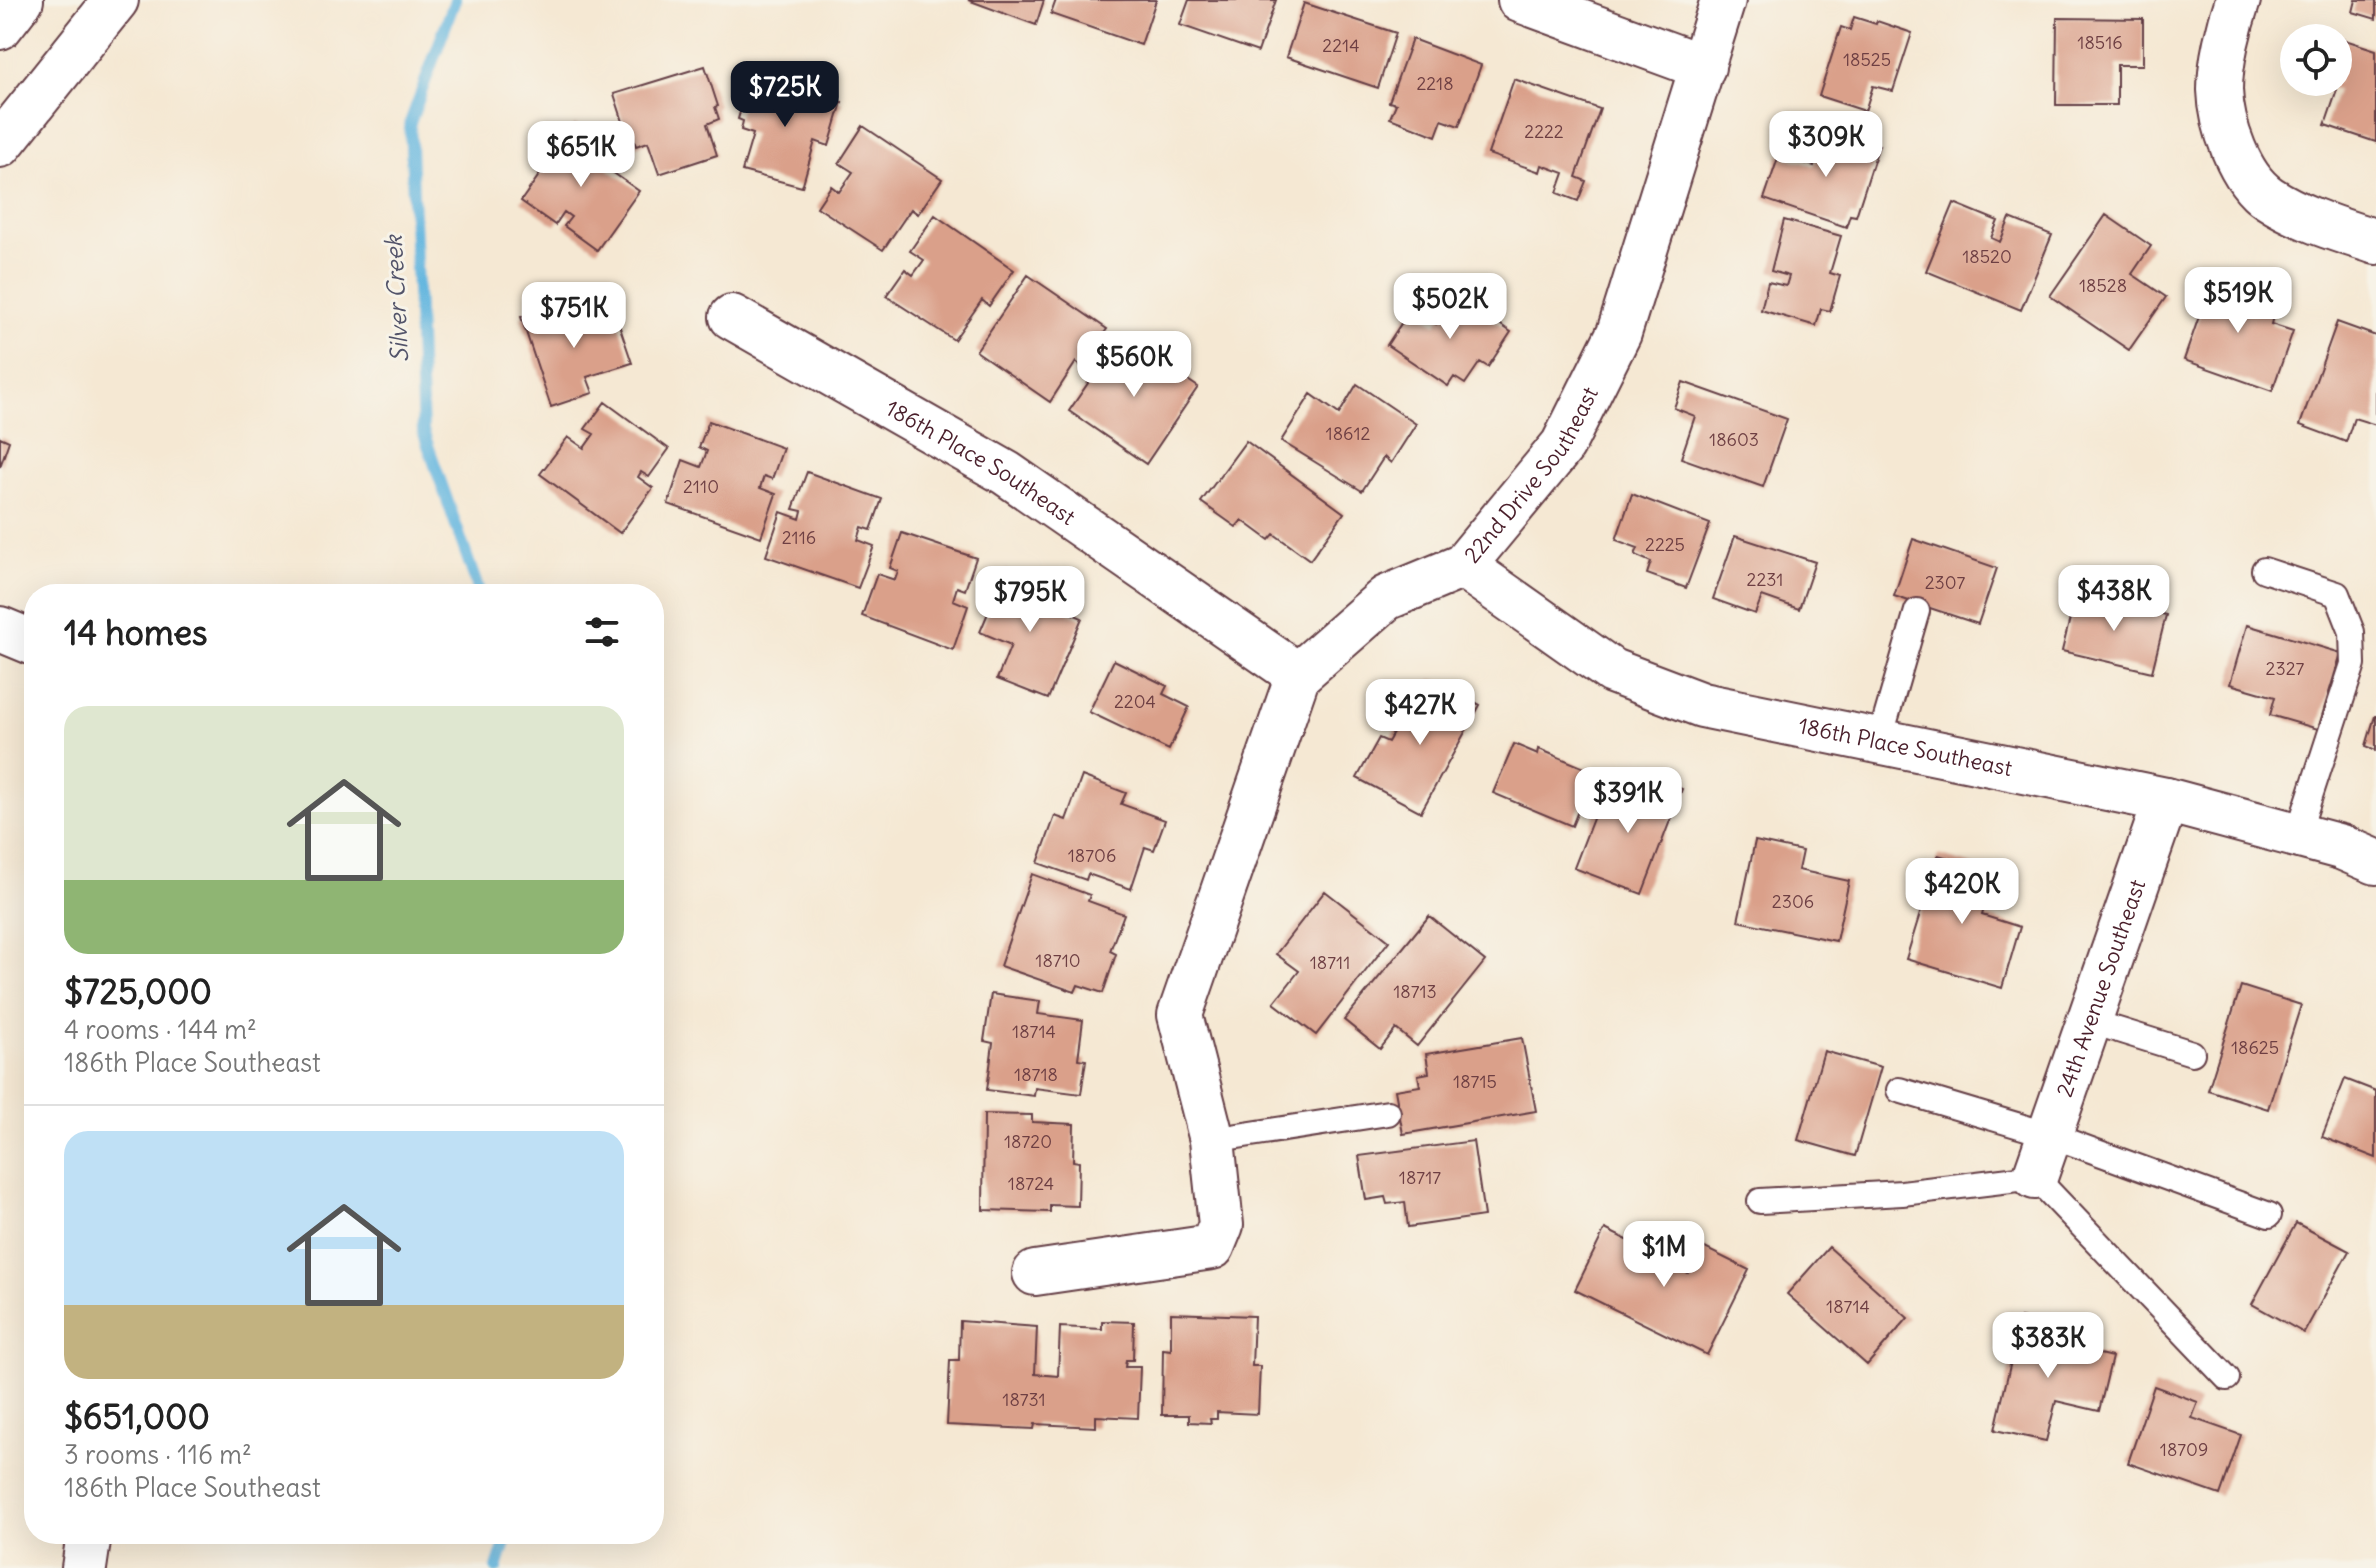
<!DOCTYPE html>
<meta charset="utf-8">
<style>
body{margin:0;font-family:Delius,sans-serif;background:#f2f2f2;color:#222;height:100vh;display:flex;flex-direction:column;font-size:30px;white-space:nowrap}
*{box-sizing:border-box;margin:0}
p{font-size:26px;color:#767676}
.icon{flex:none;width:44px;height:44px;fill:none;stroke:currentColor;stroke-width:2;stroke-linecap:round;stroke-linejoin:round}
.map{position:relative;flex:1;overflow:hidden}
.side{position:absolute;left:24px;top:584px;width:640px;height:960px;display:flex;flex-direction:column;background:#fff;border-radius:32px;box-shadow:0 8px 32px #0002}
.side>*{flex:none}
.buttons{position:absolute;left:2280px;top:24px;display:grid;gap:16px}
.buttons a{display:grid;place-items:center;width:72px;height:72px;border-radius:50%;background:#fff;box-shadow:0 8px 32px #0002;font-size:40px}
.price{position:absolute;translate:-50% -68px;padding:0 18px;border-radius:16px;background:#fff;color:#222;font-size:26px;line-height:52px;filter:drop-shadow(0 2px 4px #0008)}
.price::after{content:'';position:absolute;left:50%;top:48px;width:24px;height:18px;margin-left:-12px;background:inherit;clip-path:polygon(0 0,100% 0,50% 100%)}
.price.active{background:#111827;color:#fff}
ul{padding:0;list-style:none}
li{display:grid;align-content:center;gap:16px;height:424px;padding:0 40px}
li+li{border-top:2px solid #e0e0e0}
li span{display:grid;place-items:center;height:248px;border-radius:24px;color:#555}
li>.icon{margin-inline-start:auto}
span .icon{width:144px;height:144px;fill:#fffc;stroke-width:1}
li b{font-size:34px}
h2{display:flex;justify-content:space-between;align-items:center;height:96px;padding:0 40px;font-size:34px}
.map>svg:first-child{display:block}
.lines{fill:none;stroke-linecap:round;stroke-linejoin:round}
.stream{stroke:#63b6df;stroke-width:12}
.building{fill:#daa08a}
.lane-casing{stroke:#643d44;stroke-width:28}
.street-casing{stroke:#643d44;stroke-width:48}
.lane{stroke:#fff;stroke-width:24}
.street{stroke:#fff;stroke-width:44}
.labels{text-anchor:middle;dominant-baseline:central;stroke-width:6;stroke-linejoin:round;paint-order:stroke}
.number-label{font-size:18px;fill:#6e3f43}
.street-label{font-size:22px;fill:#4a1f2b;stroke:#f7f3e8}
.water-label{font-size:24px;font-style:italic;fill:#53546a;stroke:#f7f3e8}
</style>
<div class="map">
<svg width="2376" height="1568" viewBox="0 0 2376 1568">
<rect width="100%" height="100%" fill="#f7f3e8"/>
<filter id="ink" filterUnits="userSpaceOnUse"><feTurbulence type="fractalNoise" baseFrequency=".0125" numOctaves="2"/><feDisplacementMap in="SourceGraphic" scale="16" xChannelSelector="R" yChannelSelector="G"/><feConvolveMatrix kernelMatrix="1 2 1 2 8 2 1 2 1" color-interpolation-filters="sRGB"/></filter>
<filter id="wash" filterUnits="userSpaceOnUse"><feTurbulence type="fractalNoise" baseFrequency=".006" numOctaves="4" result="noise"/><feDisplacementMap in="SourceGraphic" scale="32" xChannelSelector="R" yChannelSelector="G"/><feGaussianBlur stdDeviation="1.8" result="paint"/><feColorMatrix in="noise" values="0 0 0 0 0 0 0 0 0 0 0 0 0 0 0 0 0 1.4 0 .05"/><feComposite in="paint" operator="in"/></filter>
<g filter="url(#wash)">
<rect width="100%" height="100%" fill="#f5e8d3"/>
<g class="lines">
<path class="stream" d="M455,0L410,123L423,431L480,594
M497,1568L508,1534"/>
</g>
<g id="blocks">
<path class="building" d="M968,0H1044L1036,25Z
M1056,0H1156L1141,45L1051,14Z
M1189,0H1276L1258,52L1180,25Z
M2356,0H2376V19L2353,12Z
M1304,3L1396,33L1378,88L1286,57Z
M1854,17L1876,24L1877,21L1912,33L1893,91L1873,86L1865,111L1819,96L1841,27L1850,30Z
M2057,18L2143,19V65H2117V105H2056Z
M1412,39L1481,65L1459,126L1442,120L1436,136L1390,118L1396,104L1389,102Z
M2342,39L2376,50V142L2325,125L2337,90L2327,86L2328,82H2338V52Z
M705,66L718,106L715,107L719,119L707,124L717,155L659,174L648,142L636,146L632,135L628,137L614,94Z
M751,75L842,102L829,146L815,141L802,187L742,171L753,134L741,130L743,121L738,119Z
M1514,79L1600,109L1576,177L1586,181L1578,201L1557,193L1564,173L1542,165L1540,172L1488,154Z
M575,124L612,150L601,164L639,191L597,250L564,226L571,217L564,212L555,225L521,201Z
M863,126L942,179L918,214L911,209L883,250L817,207L831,186L839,192L853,172L839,163Z
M1827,128L1879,145L1856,216L1850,215L1846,227L1764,199L1779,155L1814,166Z
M1954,203L1998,221L1991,238L2000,242L2010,218L2052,235L2021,310L1926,271Z
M935,215L1014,270L989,306L982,300L954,340L886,296L905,269L913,275L924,260L910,251Z
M2106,215L2151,246L2132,274L2166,297L2129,350L2050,296Z
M1784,220L1841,236L1830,273L1840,276L1830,311L1821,309L1816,326L1761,310L1768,282L1786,286L1789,276L1771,271Z
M2214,273L2265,290L2258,311L2273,316L2271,324L2293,331L2272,391L2184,360Z
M1028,275L1107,329L1081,366L1076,362L1050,402L976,351Z
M1456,294L1511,332L1488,367L1480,362L1465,384L1454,377L1448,386L1387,345L1412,307L1436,324Z
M565,303L570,321L613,307L632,363L587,377L593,393L551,407L521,317Z
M2337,322L2376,336V425L2354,418L2346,442L2300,425Z
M1121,335L1198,387L1146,464L1069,411Z
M1683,382L1787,419L1763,487L1681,458L1695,416L1674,408Z
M1357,384L1416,424L1391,463L1384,457L1362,491L1281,441L1311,394L1339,414Z
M605,402L669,449L649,477L641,472L638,477L653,488L620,533L540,474L568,437L584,448L594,434L585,429Z
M709,421L783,448L772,479L764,476L760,488L776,494L761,537L668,504L683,460L701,467L707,451L699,447Z
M0,437L9,441L0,467Z
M1246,441L1344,513L1310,560L1274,534L1269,540L1242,520L1236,527L1201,502Z
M807,472L882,499L871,530L862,527L858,540L874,546L858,588L766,556L781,512L800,519L802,511L793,509Z
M1632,494L1710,524L1686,588L1647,574L1651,562L1635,555L1638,548L1616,540Z
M902,533L976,558L965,590L957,587L953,600L968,606L953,650L862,616L877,574L895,580L898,571L890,568Z
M1735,536L1815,562L1799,609L1762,596L1755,614L1713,599Z
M1913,539L1997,568L1978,624L1894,596Z
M1006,570L1046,587L1043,595L1070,606L1068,612L1082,618L1048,699L997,679L1011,645L980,632Z
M2076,594L2166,615L2152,672L2062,651Z
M2247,625L2341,653L2318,729L2270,715L2275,697L2230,684Z
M1114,660L1167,686L1163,694L1189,707L1169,750L1089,712Z
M1432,679L1480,705L1421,812L1357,778L1379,738L1388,742L1406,710L1412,713Z
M2375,716H2376V750L2366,746Z
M1514,744L1538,754L1539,749L1594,772L1572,826L1493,793Z
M1082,776L1126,793L1121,804L1165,820L1154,850L1145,847L1131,889L1088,874L1086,880L1038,863L1055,816L1066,820Z
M1655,778L1682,789L1642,894L1574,868L1606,785L1646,800Z
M1755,841L1802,851L1798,870L1849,881L1836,941L1738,921Z
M1938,855L1995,872L1982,915L2020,927L2002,988L1906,959Z
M1032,874L1090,895L1088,901L1124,914L1110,951L1116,954L1103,993L1078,985L1075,992L1000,966Z
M1325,891L1389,941L1316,1035L1274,1003L1299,971L1276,954Z
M1429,916L1485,961L1417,1046L1396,1029L1380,1049L1344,1020Z
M2241,986L2301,1005L2268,1109L2208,1090Z
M991,994L1040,1001L1038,1014L1083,1020L1078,1059L1086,1060L1081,1094L1035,1088L1034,1096L987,1090L993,1043L984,1041Z
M1522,1038L1536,1111L1403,1134L1395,1090L1420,1086L1418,1075L1429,1073L1426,1054Z
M1824,1051L1881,1067L1855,1156L1798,1140Z
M2345,1079L2376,1091V1158L2322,1137Z
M984,1114L1032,1115V1122L1074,1124L1073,1161L1079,1162L1078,1206L1050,1205V1212L983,1210Z
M1473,1141L1484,1216L1408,1227L1405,1202L1387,1204L1385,1197L1366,1200L1359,1156Z
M2296,1223L2349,1251L2304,1333L2252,1304Z
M1605,1229L1643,1248L1648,1238L1668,1248L1662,1260L1688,1273L1701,1246L1749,1270L1707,1355L1575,1290Z
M1829,1247L1908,1318L1867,1365L1787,1294Z
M1171,1313L1254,1316L1252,1366H1260L1258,1414L1217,1412V1419H1210L1211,1423L1189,1422V1415H1162L1163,1349L1171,1350Z
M2021,1318L2070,1329L2066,1346L2112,1357L2099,1411L2056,1401L2046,1441L1995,1430Z
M960,1321L1037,1327L1035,1374L1058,1376L1060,1327L1102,1329V1321L1134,1322L1133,1360H1126L1125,1367H1140L1138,1418L1096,1416V1427L1035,1424L1034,1429L947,1425L950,1360H959Z
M2154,1386L2198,1402L2192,1418L2241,1435L2220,1495L2128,1463Z"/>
</g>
</g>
<g filter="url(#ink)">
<use href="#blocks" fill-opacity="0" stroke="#643d44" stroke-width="2"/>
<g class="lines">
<defs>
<path id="lane" d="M2264,570L2337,594L2352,632L2353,664L2297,836
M1879,742L1917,611
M2089,1021L2192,1053
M1899,1090L2050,1135L2269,1215
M1212,1140L1388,1113
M1760,1201L1902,1193L2035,1177L2227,1378"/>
<g id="street">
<path d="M1520,0L1703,67"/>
<path d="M2238,0C2229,26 2220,62 2220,90C2221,124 2239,178 2269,198C2301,219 2340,230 2376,242"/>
<path d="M0,27L21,0"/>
<path d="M0,145L116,0"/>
<path id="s1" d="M732,317L1006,473L1298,675"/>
<path id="s2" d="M1463,566L1612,671L1702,705L2166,800L2341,847L2376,862"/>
<path d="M0,629L34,643"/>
<path id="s3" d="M2035,1177L2166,800"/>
<path id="s4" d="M1035,1273L1212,1247L1221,1225L1212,1140L1180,1015L1298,675L1386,598L1463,566L1563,445L1619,333L1723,0"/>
<path d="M84,1568L89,1534"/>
</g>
</defs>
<use href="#lane" class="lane-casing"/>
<use href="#street" class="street-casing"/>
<use href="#lane" class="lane"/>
<use href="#street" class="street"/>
</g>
</g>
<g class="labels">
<g class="number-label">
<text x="2100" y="42">18516</text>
<text x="1341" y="45">2214</text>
<text x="1867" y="59">18525</text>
<text x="1435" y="83">2218</text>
<text x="1544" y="131">2222</text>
<text x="1987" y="256">18520</text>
<text x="2103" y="285">18528</text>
<text x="1348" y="433">18612</text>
<text x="1734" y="439">18603</text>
<text x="701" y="486">2110</text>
<text x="799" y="537">2116</text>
<text x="1665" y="544">2225</text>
<text x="1765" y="579">2231</text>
<text x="1945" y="582">2307</text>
<text x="2285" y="668">2327</text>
<text x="1135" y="701">2204</text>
<text x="1092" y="855">18706</text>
<text x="1793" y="901">2306</text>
<text x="1058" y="960">18710</text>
<text x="1330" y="962">18711</text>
<text x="1415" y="991">18713</text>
<text x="1034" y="1031">18714</text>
<text x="2255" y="1047">18625</text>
<text x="1036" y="1074">18718</text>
<text x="1475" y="1081">18715</text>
<text x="1028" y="1141">18720</text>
<text x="1420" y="1177">18717</text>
<text x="1031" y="1183">18724</text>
<text x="1848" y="1306">18714</text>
<text x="1024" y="1399">18731</text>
<text x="2184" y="1449">18709</text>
</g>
<g class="street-label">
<text stroke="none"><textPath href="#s1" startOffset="288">186th Place Southeast</textPath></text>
<text stroke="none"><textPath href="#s4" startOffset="1092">22nd Drive Southeast</textPath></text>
<text stroke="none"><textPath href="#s2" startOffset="486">186th Place Southeast</textPath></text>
<text stroke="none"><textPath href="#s3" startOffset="200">24th Avenue Southeast</textPath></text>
</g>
<g class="water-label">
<text transform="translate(396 299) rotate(-93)">Silver Creek</text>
</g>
</g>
</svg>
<div class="buttons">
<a><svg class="icon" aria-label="locate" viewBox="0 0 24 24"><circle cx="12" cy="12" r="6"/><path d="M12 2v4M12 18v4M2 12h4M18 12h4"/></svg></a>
</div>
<b class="price active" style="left:785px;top:129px">$725K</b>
<b class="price" style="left:1826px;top:179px">$309K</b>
<b class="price" style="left:581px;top:189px">$651K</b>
<b class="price" style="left:2238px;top:335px">$519K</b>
<b class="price" style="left:1450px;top:341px">$502K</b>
<b class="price" style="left:574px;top:350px">$751K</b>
<b class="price" style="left:1134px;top:399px">$560K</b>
<b class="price" style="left:2114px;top:633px">$438K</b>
<b class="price" style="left:1030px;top:634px">$795K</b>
<b class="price" style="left:1420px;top:747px">$427K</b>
<b class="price" style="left:1628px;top:835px">$391K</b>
<b class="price" style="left:1962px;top:926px">$420K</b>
<b class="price" style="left:1664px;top:1289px">$1M</b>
<b class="price" style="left:2048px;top:1380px">$383K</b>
<section class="side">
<h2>14 homes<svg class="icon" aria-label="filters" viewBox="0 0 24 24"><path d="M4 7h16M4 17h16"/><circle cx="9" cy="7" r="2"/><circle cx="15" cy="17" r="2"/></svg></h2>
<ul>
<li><span style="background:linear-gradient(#dfe7d0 70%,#8fb573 0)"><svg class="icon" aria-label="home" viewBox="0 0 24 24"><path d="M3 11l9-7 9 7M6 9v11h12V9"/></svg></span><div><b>$725,000</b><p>4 rooms · 144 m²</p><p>186th Place Southeast</p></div></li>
<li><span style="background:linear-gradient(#bfe0f5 70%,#c2b280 0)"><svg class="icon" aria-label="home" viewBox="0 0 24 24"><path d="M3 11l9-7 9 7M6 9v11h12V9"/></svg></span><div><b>$651,000</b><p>3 rooms · 116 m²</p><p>186th Place Southeast</p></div></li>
</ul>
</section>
</div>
